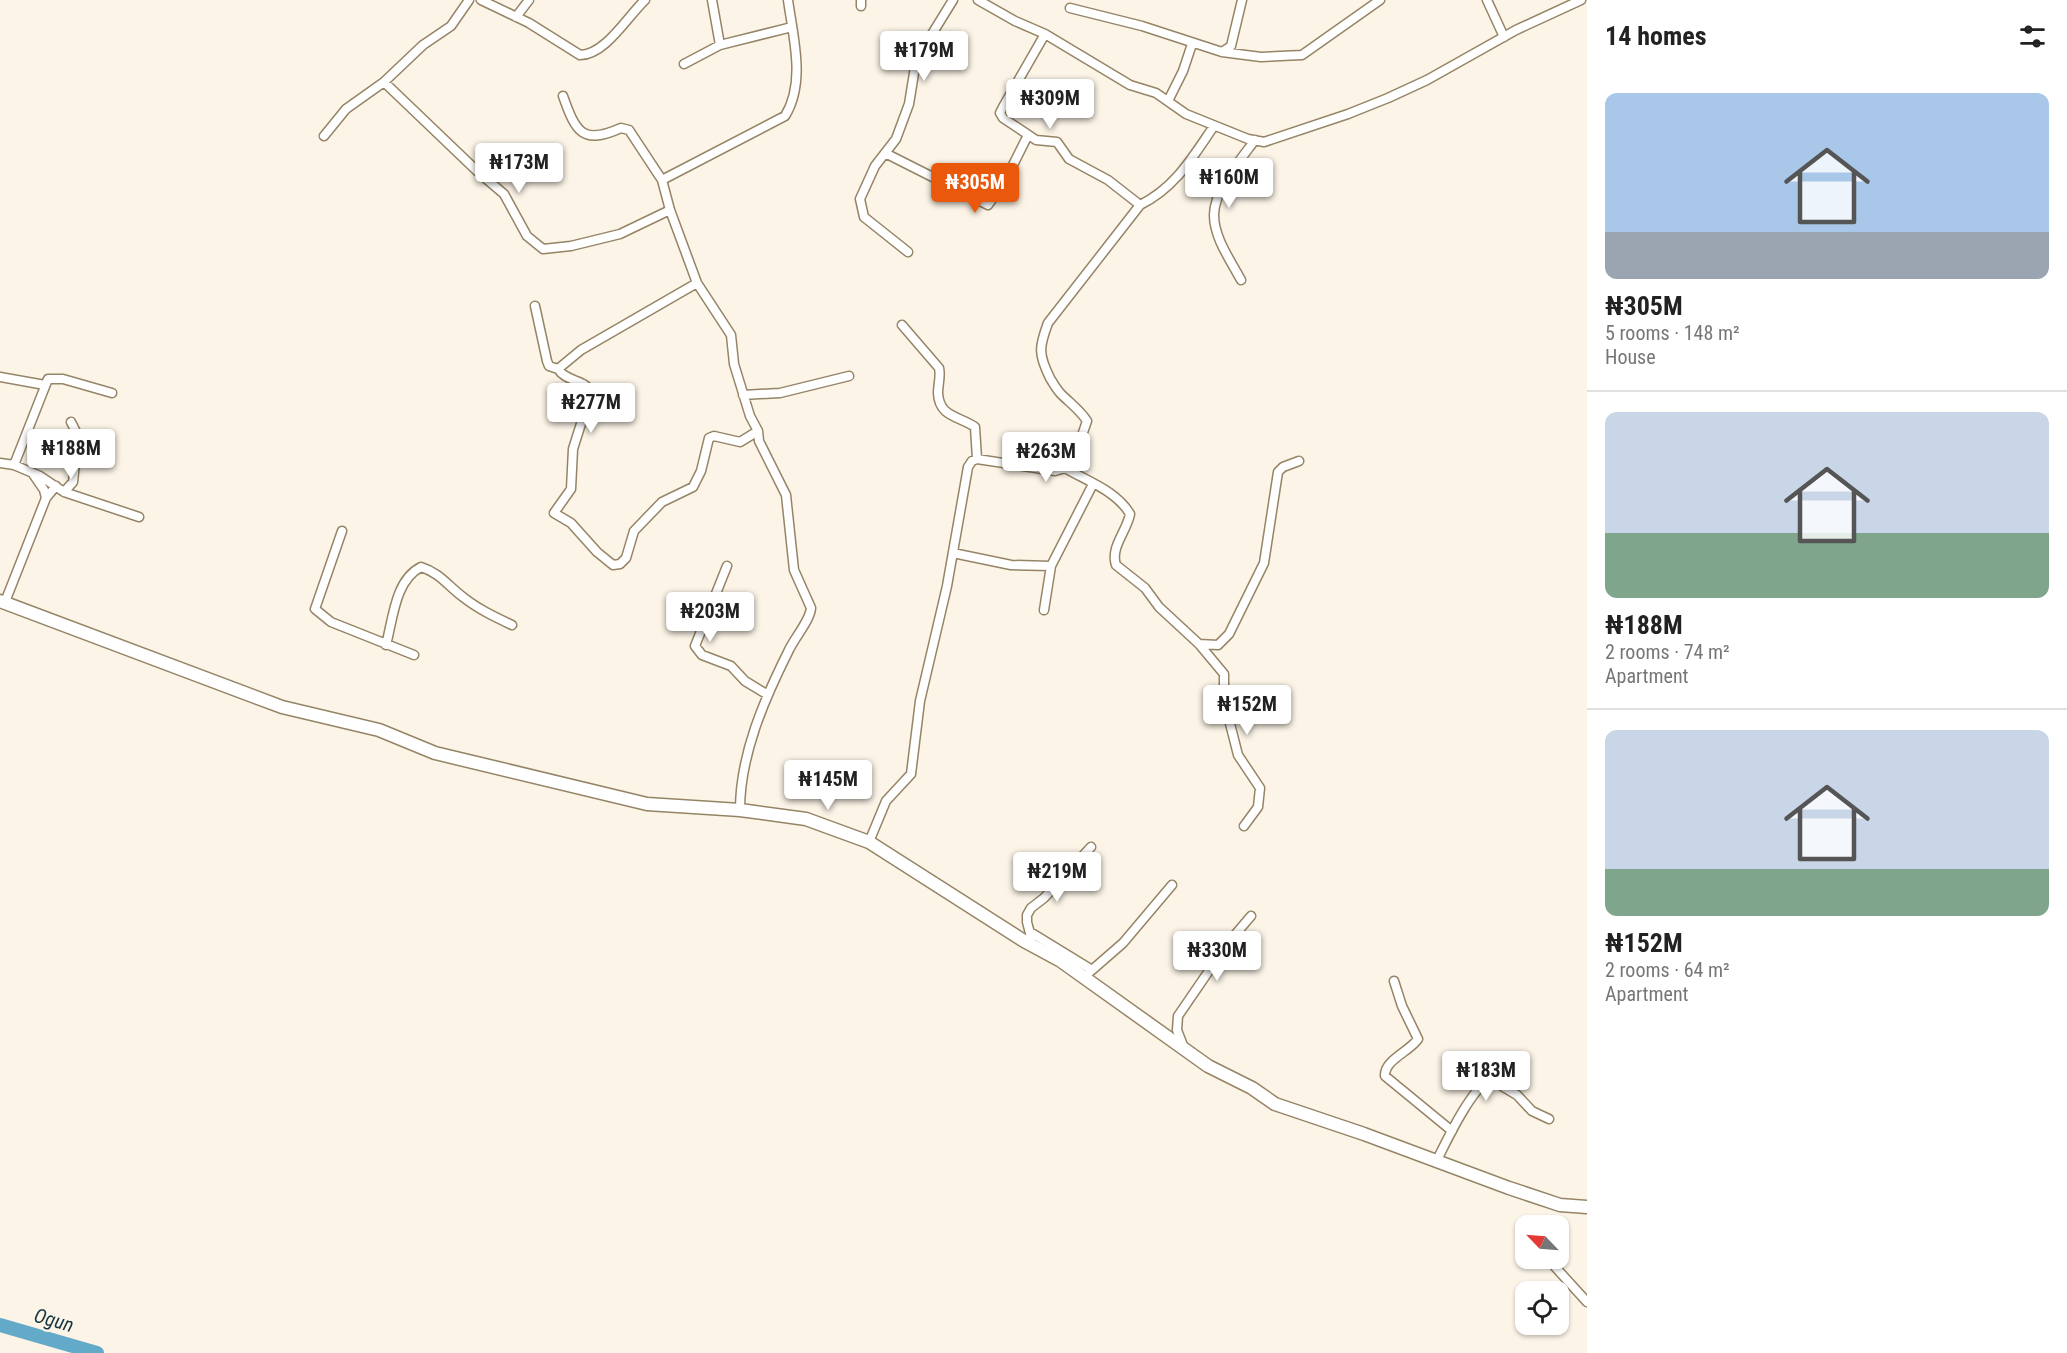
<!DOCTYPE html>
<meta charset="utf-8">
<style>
body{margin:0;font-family:"Roboto Condensed",sans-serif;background:#f2f2f2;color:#222;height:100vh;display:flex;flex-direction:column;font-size:22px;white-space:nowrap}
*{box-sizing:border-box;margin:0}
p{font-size:20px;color:#767676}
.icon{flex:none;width:33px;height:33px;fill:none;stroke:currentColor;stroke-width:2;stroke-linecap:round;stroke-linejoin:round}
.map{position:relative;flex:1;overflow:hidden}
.drawer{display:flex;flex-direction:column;background:#fff;width:480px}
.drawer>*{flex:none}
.needle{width:39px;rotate:295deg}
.fabs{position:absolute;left:1515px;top:1215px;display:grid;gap:12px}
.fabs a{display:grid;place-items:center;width:54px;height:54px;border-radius:12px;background:#fff;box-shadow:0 2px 4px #0004;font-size:30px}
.price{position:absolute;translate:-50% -51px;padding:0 14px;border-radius:6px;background:#fff;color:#222;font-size:20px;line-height:39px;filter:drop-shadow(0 2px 3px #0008)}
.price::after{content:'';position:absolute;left:50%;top:36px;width:18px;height:14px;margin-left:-9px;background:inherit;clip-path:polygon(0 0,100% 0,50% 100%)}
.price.active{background:#ea580c;color:#fff}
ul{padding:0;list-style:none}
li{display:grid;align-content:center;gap:12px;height:318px;padding:0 18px}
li+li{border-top:2px solid #e0e0e0}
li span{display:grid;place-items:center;height:186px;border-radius:12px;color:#555}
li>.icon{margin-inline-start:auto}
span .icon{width:108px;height:108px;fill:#fffc;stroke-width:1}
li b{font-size:26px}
h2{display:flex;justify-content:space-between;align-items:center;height:72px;padding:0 18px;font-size:26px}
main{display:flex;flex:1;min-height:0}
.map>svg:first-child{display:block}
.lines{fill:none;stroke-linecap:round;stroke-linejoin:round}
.river{stroke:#63a9c8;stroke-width:14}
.street-casing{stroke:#958465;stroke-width:11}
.secondary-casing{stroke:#958465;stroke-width:15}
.street{stroke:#fff;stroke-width:8}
.secondary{stroke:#fff;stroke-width:12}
.labels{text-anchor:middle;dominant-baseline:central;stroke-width:4.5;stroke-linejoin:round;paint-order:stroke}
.water-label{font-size:20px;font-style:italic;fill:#153643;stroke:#fcf4e7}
</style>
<main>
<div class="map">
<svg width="1587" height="1353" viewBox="0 0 1587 1353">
<rect width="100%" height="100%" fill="#fcf4e7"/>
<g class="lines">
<path class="river" d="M0,1325L97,1353"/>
<defs>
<path id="street" d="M481,0L529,23L580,55C605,55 627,17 645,0
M712,0L720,45
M978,0L1015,21L1045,34L1130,85L1156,93L1186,114L1248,139L1264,142L1348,114L1388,98L1427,80L1516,30L1581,0
M1487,0L1504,37
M861,6V0
M1070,8L1142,26L1222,52L1261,57L1302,55L1380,0
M516,17L529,0
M1045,34L1003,107L1000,113L1003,118L1036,140L1057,142L1069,159L1108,180L1140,205
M1222,52L1231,46L1242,0
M684,64L720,45L792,27
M384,82L477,171L504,194L527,236L543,249L571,246L620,234L670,210
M563,96C576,133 583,145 621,128L629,130L662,180L670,210L697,283L731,335L734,364L750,416L758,431L759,441L786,495L794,570L811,608C810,621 794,638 788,652C764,700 740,755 740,810
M1168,101L1183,71L1192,44
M324,136L346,109L384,82L423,45L451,26L469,0
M885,153L988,205L1005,181L1028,135
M662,180L785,116C806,82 793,37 788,0
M908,252L864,217L860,199L875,166L896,139L909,104L915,67L924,47L953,0
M1241,280C1231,261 1214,238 1214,215C1214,190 1241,159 1255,140
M535,306L547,361L549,366L558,369L581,350L697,283
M902,325L939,368C941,376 938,384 938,393C939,417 959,416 975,427L977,459
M558,369C566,382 585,379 591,392L573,449L571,489L554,513L571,523L597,552L613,565L620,564L626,558L634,531L662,502L693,487L701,471L709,438L714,436L740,442L758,431
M0,377L45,385
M743,395L780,393L849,376
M0,463L14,465L40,476L64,492L139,517
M14,465L48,379H63L112,393
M1065,468C1087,481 1117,491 1130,514C1127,531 1110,547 1116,565L1145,588L1159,607L1199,644L1224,674V700L1238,755L1260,788L1258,807L1244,826
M33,474L44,490L46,498
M64,492L73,482L77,445V434L71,422
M342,531L315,609L331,622L414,655
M953,553L1011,565L1051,566
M727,566L695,646L702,655L731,666L745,681L768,695
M5,602L46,498L56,486
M1044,610L1051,566L1093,484
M1199,644L1218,645L1229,634L1264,563L1278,472L1283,467L1299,461
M386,645C393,619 395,580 421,567C440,573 448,586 463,597C478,609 495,617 512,625
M869,842L886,801L911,774L920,701L947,586L968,467L972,461L977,459L1055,471L1065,468L1079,444L1087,421C1080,410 1070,403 1061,394C1056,389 1053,383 1050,378C1038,354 1039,347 1048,323L1140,205C1175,188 1192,158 1214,126
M1030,932L1092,970
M1024,941L1031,937L1027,922V915L1031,908L1044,898L1091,847
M1084,977L1123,943L1172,885
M1394,981L1402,1006L1418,1039C1409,1052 1384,1060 1385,1076L1452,1131
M1184,1048L1177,1030L1178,1016L1228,943L1251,916
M1437,1160C1447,1140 1471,1089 1490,1079L1517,1095L1532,1111L1549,1119
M1547,1258L1587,1302"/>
<path id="secondary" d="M0,601L282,707L379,730L435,753L647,804L740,810L806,819L869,842L1024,941L1061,961L1208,1066L1252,1088L1275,1104L1364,1134L1509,1188L1560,1205L1587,1207"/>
</defs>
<use href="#street" class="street-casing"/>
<use href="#secondary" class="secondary-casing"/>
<use href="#street" class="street"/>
<use href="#secondary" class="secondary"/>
</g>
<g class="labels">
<g class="water-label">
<text transform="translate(54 1320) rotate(16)">Ogun</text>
</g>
</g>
</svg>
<div class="fabs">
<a><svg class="needle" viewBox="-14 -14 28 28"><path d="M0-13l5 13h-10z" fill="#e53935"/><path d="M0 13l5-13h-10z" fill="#767676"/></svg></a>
<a><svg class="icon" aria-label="locate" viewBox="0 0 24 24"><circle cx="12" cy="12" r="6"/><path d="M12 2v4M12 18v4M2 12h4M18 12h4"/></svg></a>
</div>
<b class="price" style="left:924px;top:82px">₦179M</b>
<b class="price" style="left:1050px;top:130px">₦309M</b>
<b class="price" style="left:519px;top:194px">₦173M</b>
<b class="price" style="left:1229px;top:209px">₦160M</b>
<b class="price active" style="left:975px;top:214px">₦305M</b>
<b class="price" style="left:591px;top:434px">₦277M</b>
<b class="price" style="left:71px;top:480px">₦188M</b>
<b class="price" style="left:1046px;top:483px">₦263M</b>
<b class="price" style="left:710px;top:643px">₦203M</b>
<b class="price" style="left:1247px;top:736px">₦152M</b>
<b class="price" style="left:828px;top:811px">₦145M</b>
<b class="price" style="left:1057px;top:903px">₦219M</b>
<b class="price" style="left:1217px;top:982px">₦330M</b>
<b class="price" style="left:1486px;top:1102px">₦183M</b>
</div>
<section class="drawer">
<h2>14 homes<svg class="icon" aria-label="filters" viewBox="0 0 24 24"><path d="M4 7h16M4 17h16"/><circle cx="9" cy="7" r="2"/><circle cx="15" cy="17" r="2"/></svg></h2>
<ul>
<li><span style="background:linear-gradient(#a9c7e8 75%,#9aa5b1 0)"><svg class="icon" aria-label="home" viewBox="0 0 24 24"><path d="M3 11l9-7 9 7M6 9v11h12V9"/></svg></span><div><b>₦305M</b><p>5 rooms · 148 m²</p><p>House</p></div></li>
<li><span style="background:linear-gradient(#c9d6e8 65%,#7fa58c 0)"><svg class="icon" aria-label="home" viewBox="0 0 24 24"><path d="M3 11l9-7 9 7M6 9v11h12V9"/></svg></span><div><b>₦188M</b><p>2 rooms · 74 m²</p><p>Apartment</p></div></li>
<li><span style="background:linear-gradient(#c9d6e8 75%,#7fa58c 0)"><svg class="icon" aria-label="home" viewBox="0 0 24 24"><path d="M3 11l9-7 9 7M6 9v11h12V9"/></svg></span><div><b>₦152M</b><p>2 rooms · 64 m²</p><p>Apartment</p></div></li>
</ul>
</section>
</main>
